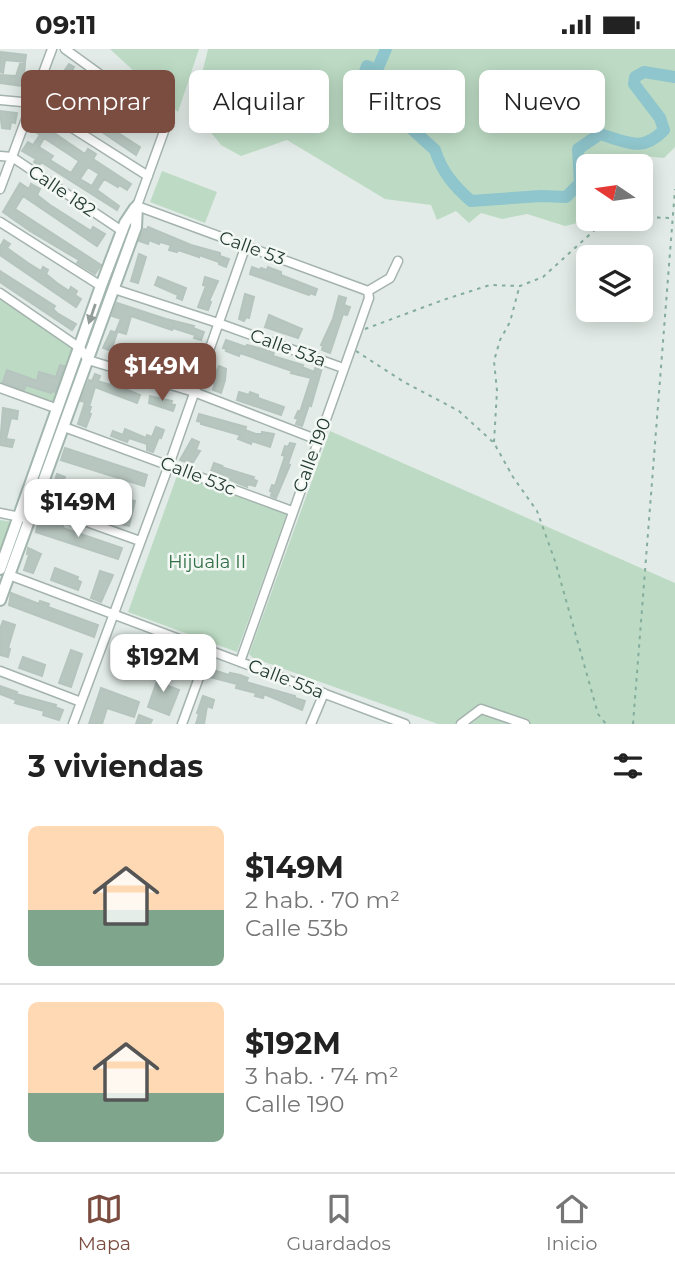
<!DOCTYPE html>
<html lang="es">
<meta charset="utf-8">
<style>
body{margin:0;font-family:Montserrat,sans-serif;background:#f6f6f6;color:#222;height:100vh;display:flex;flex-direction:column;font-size:26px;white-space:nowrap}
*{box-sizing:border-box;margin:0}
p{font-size:23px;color:#767676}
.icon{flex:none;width:38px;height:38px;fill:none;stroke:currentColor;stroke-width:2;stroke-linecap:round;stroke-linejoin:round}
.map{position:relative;height:675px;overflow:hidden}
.sheet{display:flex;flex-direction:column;background:#fff;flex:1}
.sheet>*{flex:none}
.top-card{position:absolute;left:21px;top:21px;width:634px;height:63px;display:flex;gap:14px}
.needle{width:46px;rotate:283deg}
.controls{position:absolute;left:576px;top:105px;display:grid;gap:14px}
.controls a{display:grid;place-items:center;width:77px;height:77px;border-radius:10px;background:#fff;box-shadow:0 4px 18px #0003;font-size:35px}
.price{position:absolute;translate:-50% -60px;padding:0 16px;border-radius:14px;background:#fff;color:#222;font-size:23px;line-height:46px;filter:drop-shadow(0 2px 4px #0008)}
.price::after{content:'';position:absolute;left:50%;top:42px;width:21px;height:16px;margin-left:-10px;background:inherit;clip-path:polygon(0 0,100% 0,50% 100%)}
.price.active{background:#7b4c40;color:#fff}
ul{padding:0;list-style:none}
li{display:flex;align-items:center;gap:21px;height:175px;padding:0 28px}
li+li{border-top:2px solid #e0e0e0}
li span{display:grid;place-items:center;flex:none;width:196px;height:140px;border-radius:10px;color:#555}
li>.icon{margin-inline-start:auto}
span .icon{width:84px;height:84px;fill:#fffc;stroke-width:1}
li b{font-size:30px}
h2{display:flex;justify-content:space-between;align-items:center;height:84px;padding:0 28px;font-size:30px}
.pill{padding:0 24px;border-radius:10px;background:#fff;box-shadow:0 4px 18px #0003;font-size:24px;line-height:63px}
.pill.active{background:#7b4c40;color:#fff}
.status{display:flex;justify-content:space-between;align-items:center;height:49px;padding:0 35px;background:#fff;direction:ltr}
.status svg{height:19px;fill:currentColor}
.dock{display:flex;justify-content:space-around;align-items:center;height:98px;border-top:2px solid #e0e0e0;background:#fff;font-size:19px;color:#767676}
.dock a{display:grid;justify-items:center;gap:4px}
.dock .active{color:#7b4c40}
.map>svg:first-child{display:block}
.green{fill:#bddbc4}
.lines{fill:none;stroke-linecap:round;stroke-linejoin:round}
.river{stroke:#8fc5cc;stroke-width:12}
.building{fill:#b8c6c0;stroke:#b5c4be;stroke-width:2;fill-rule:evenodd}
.street-casing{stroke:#a5b3ae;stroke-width:11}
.secondary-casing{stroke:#a2b6ae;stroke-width:14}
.path{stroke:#85ad9e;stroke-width:2;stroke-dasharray:3.5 5;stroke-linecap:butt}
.street{stroke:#fff;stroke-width:8}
.secondary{stroke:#fff;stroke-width:10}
.oneway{fill:#929d9a}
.labels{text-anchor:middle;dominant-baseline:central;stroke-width:5;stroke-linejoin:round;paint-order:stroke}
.street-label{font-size:18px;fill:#243b34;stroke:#f3f8f5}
.park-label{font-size:18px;fill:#316f46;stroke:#f3f8f5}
</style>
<div class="status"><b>09:11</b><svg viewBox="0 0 49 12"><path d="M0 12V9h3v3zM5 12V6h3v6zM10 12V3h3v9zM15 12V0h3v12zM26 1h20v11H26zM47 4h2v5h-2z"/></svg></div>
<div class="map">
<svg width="675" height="675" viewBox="0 0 675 675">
<rect width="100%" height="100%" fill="#e2ebe7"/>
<path class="green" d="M110,0H199L178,63Z
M208,0H675V98L664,109L643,107L633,111L626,110L612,117H588V170H594L565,177L527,165L502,170L481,164L469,174L456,162L437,171L431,156L385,150L287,91L241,107L221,96L193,61Z
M162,122L217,143L205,174L150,153Z
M0,251L78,300L57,358L0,336Z
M330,382L675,534V675H438L253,609L249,605Z
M178,424L287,464L237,603L128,563Z
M0,471L13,473L0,510Z"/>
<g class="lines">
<path class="river" d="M386,0L377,21L367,17L363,28L377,48L435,101C442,123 454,137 471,152L541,147L566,148L580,134L578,100L600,85C627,93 642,104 664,81L660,69L634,35L635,28L644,23L675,28"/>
</g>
<path class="building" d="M0,3L26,6L25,13L5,11L3,24L0,23Z
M20,15H25L23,37L0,34V26L16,27Z
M69,15L74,18L72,22L113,47L128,61L141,69L142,66L155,75L152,80L144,75L141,81L119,66L117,68L111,65L113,62L92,49L84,60L107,73L109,78L140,98L136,106L74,64L45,48L53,36L60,40L58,44L77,56L85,44L60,28Z
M0,62L17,64L15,74L11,73L10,80L2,79Z
M41,75L85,105L88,100L96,105L93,110L131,135L127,141L119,136L118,138L104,130L97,141L119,157L117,161L41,113L39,117L34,113L36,110L22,102L28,93L33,96L40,86L36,83ZM44,89L79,112L71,124L50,111L53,107L39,98ZM88,118L99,125L92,137L80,130Z
M20,134L29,140L31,135L40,140L37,146L50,156L91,182L93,178L105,185L97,197L23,147L15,160L101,216L95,225L77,214L79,211L30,182L3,163Z
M148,178L191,196L220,204V207L229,210L226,218L219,215V213L199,206V208L178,201L177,203L169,201L171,196L160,193L159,195L149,191L148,195L139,192L144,180L147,181Z
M4,191L10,195L7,199L28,214L41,222L43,218L48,221L46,225L57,234L69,242L71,238L77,242L75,246L81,250L76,258L0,206V198Z
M139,205L146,208L138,234L131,232Z
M252,218L260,221L261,219L267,221L268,218L281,223V226L317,240L315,246L310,244L309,246L250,225Z
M0,222L55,257L53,260L57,264L76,275L72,281L0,233Z
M158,228L186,239L182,251L177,249L178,246L155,236Z
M205,228L218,232L209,252L211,253L208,261L198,258L206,237L203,236Z
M245,245L254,248L249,269L246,268L244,272L239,270Z
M339,247L346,249L344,256L350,258L347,266L343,265L330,304L322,301L323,297L321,296L333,270Z
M117,254L166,270L194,277L193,279L204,283L201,291L194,289L195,286L173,279L172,281L131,267L126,285L116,282L121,270L112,267Z
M269,266L302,280L298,289L265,278Z
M111,282L117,284L111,302L103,299Z
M226,291L246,298L247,296L274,303L273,307L303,316L302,318L314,323L316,317L322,319L311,357L309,356L302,377L296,375L298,370L295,369L298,362L300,363L311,329L291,324L292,322L240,304L239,307L226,302L227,300L223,299Z
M184,302L191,305L179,331L172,328L177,312L180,313Z
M129,303L159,313L156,321L127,310Z
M60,316L64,317L55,343L52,342L51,344L26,336L24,341L3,333L7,321L37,332L39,323L56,328Z
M219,317L226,320L225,331L221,344L213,341L215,334L212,333Z
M95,325L100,327L98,332L110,336L112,330L120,332L119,335L126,338L125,340L140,346L137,354L95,338L89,358H91L89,364L91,365L86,378L78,375L85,353L81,352L89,331L92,332Z
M239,343L249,346L250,343L258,346V349L284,358L281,366L237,351Z
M150,347L172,352L171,355L175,356L173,362L149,354Z
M3,359L18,362L17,370L11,369L6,390L14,391L12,398L0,396Z
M199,365L246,378L245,381L256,385H262V383L274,385L270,398L252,392L251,395L238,390L240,386L201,375V373L197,372Z
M156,378L164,381L161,389L159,388L153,403L147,401V395L129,389L127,393L111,387L113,382L123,386L125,380L146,389L147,386L152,388Z
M192,390L199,393L196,401L200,402L192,415L180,411Z
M290,394L295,395L288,415L290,416L276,449L271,447L272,443L270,442L272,436L275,437L285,407L282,406L285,397L288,398Z
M65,399L147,426L144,437L61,411Z
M214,414L222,417L221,418L254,428L253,430L257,432L255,437L248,435L247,438L221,427V425L211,422Z
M57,425L65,428L56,451L50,448Z
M78,447L104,456L100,467L74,458Z
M126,450L135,452L129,477L118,474Z
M39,471L57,477V475L63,477V479L122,499L118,510L36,483Z
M28,499L41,505L33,524L24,521L29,506L27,505Z
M55,519L78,528L77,531L81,533L78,541L51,531Z
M100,522L113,526L101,553L91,549Z
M11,544L39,555L40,552L49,555L48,558L98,576L94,588L9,556Z
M3,572L15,576L8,599L10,600L8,608L0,606V580Z
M118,589L140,595L134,611L113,605Z
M71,601L82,605L71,638L59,634Z
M23,608L45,616L42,627L19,619Z
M162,618L171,621L166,636L179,641L169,666L148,658Z
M213,621L229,626L230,624L240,626L248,629L246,633L295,647V649L305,652L302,661L264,645L263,649L255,647L256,644L236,639L237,635L210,628Z
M0,637L17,643L16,645L56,656L55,658L63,661L59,671L43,666L44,662L15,654L16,651L0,645Z
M101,639L139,653L134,668L107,659L102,675H89Z
M203,647L214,651L212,659L207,657L204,675H196L199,665L197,664Z
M139,666L152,671L150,675H136Z"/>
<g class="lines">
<defs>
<path id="street" d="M65,0L167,74L137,157L368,242
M0,51L33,54L148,127
M0,107L12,108L122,182
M0,140L52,0
M0,173L101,237
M114,240L218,274L343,319
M368,242L390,229L398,212
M0,244L80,299L88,311L194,343L318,391
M0,339L58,360
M64,378L292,462
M31,453L140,492
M0,464L30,470
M9,526L405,675
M240,613L357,283L369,249L368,242
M0,622L81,653
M73,675L169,416L246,196
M182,675L209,601
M311,675L324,644
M461,675L481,660L525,675"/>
<path id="secondary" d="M0,520L101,237L125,174L135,159
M0,551L136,178L137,157"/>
</defs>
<use href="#street" class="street-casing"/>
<use href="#secondary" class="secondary-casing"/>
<path class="path" d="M640,168L671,169
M365,280L443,251L490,236L520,237L543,228L598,178L619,170
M356,302L404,333L459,362L494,394L513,428L537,462L555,512L598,665L606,675
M494,393L497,342L494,312L500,291L510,273L519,239
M633,675L675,140"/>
<use href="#street" class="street"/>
<use href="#secondary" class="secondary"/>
</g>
<defs><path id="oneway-solid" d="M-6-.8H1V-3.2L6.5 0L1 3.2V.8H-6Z" transform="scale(1.75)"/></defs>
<use class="oneway" href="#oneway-solid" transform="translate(92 265) rotate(109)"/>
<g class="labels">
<g class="street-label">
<text transform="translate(62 142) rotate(34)">Calle 182</text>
<text transform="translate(252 199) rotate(20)">Calle 53</text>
<text transform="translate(288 299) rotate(20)">Calle 53a</text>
<text transform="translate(312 406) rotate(-70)">Calle 190</text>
<text transform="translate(198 427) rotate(21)">Calle 53c</text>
<text transform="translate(286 630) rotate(21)">Calle 55a</text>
</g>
<g class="park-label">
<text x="207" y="513">Hijuala II</text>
</g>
</g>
</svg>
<div class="controls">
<a><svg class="needle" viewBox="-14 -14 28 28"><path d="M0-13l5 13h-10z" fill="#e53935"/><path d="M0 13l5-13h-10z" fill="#767676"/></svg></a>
<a><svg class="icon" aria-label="layers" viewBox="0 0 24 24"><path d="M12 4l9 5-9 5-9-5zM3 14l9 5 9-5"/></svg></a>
</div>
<b class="price active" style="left:162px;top:354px">$149M</b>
<b class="price" style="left:78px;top:490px">$149M</b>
<b class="price" style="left:163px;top:645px">$192M</b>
<div class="top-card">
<a class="pill active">Comprar</a>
<a class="pill">Alquilar</a>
<a class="pill">Filtros</a>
<a class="pill">Nuevo</a>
</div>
</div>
<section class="sheet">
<h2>3 viviendas<svg class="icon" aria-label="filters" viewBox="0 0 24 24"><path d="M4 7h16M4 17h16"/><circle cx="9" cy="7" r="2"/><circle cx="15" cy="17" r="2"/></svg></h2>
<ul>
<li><span style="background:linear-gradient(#ffd9b3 60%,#7fa58c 0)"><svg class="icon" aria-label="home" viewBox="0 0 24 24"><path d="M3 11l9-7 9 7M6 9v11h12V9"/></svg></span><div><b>$149M</b><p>2 hab. · 70 m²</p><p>Calle 53b</p></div></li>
<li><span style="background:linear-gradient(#ffd9b3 65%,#7fa58c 0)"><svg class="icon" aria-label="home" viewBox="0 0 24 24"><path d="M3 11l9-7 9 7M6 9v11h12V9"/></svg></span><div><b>$192M</b><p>3 hab. · 74 m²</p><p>Calle 190</p></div></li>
</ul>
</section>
<nav class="dock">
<a class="active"><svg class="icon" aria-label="map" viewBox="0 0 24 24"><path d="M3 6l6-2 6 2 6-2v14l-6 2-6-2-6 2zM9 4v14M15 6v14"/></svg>Mapa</a>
<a><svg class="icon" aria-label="saved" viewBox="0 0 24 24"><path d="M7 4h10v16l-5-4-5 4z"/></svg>Guardados</a>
<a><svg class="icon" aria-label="home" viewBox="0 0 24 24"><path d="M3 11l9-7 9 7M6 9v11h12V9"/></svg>Inicio</a>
</nav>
